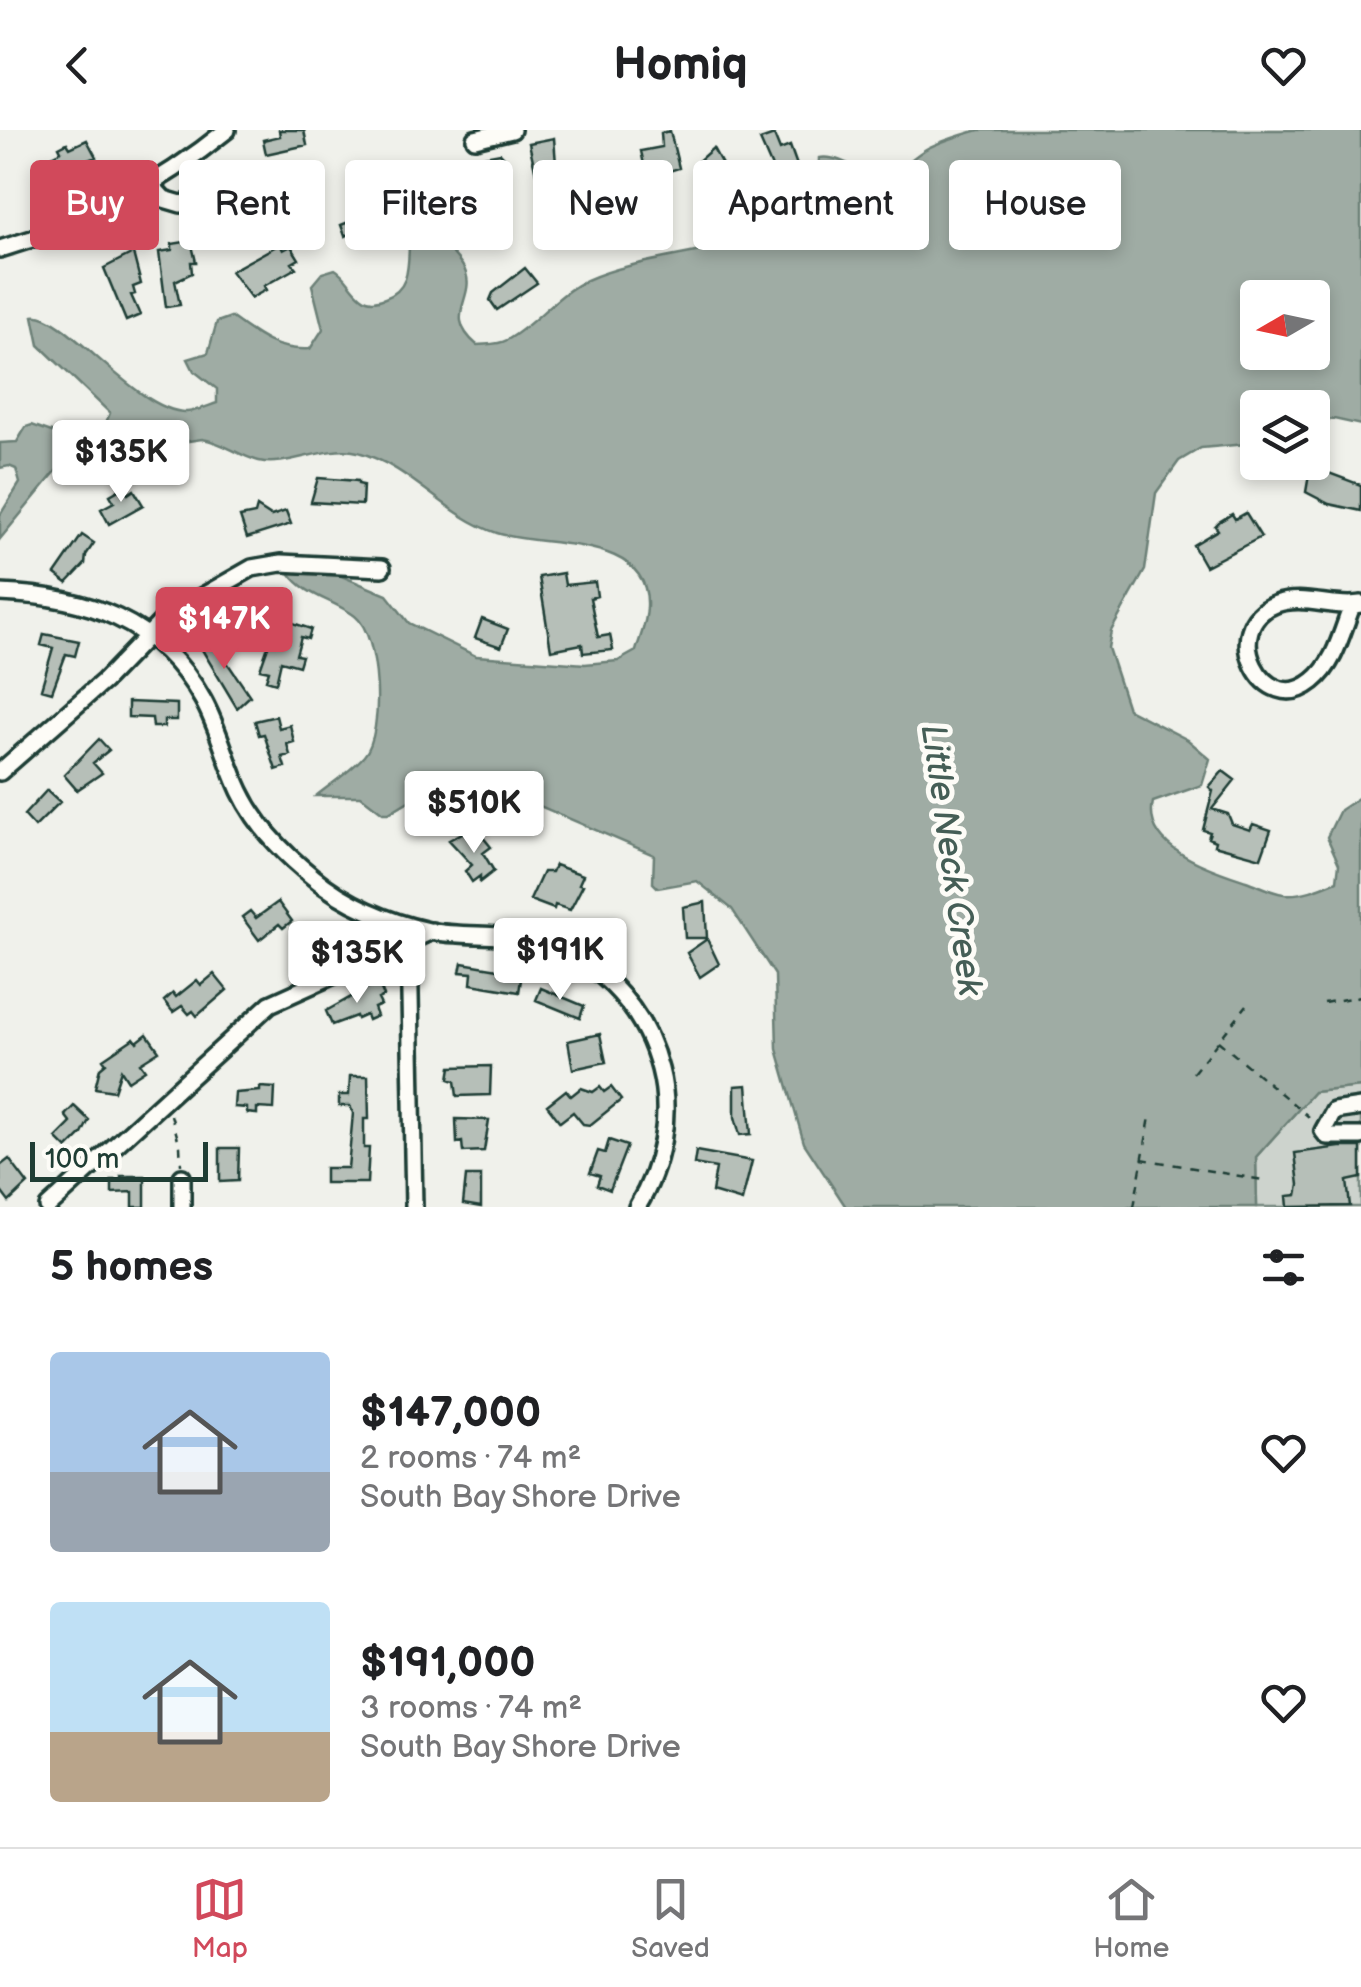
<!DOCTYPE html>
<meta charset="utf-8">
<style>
body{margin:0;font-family:"Balsamiq Sans",sans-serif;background:#f2f2f2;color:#202124;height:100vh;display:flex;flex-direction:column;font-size:38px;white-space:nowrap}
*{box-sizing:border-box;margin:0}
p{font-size:32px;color:#757577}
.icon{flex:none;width:55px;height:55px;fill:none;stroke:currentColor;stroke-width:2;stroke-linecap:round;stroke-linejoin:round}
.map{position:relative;height:1077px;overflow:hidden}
.side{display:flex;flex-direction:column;background:#fff;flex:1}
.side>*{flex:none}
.guide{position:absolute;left:30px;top:30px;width:1302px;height:90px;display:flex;gap:20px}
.needle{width:65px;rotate:261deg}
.buttons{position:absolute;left:1240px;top:150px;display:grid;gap:20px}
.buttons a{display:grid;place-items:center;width:90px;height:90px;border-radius:10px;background:#fff;box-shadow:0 5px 15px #0003;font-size:50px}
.scale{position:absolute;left:30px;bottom:25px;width:178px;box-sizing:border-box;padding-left:10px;border:5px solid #1f3d34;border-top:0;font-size:28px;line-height:35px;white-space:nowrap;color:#1f3d34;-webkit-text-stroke:8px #fdfcf7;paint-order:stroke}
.price{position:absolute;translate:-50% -85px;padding:0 22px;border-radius:10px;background:#fff;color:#222;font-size:32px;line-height:65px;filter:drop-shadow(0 2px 5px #0008)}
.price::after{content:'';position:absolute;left:50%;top:60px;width:30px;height:22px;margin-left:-15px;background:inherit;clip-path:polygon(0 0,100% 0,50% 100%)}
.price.current{background:#d1495b;color:#fff}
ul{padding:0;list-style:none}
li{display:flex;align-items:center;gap:30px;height:250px;padding:0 50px}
li span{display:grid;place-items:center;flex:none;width:280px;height:200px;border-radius:10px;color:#555}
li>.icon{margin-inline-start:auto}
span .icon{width:120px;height:120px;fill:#fffc;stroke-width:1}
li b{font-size:42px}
h2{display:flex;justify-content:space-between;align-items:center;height:120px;padding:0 50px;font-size:42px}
.chip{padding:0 35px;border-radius:10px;background:#fff;box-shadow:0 5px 15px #0003;font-size:35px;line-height:90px}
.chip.current{background:#d1495b;color:#fff}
header{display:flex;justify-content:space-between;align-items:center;height:130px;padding:0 50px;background:#fff;font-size:45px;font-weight:600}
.menu{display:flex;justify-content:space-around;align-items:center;height:140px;border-top:2px solid #e0e0e0;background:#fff;font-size:28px;color:#757577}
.menu a{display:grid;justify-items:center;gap:5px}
.menu .current{color:#d1495b}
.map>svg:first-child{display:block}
.green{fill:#cdd3cd;stroke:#768880;stroke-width:2.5}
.water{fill:#9faca4;stroke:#6c8077;stroke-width:2.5;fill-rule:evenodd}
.building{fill:#b6bfb8;stroke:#1f3d34;stroke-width:2.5}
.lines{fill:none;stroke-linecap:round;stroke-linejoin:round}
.minor-casing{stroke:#1f3d34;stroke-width:22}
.path{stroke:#1f3d34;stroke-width:2.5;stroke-dasharray:8 8;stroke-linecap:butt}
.minor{stroke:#fdfcf7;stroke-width:15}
.labels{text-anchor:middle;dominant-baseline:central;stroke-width:10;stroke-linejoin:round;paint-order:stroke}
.water-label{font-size:35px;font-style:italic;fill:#455e56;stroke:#fdfcf7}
</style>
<header><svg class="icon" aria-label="back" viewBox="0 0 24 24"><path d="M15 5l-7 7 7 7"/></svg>Homiq<svg class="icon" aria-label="heart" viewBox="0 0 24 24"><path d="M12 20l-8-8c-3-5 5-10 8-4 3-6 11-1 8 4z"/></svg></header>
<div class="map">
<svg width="1361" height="1077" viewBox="0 0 1361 1077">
<rect width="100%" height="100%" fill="#f0f1eb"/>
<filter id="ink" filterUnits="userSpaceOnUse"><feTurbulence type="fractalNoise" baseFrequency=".01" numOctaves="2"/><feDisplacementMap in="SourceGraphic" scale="20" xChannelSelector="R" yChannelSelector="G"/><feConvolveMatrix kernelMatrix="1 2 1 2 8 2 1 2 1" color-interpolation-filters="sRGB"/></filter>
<g filter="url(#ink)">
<path class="green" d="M1361,957V1077H1257L1256,1027L1314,962Z"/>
<path class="water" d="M979,0H1361V295L1334,289L1313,292L1312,278H1258L1257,313L1201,318L1179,331L1156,363L1145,440L1111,501L1108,518L1128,579L1188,610L1210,629L1202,655L1153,672C1142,719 1213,740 1246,751C1258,755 1272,763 1284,764C1301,766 1321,758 1337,751L1339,734L1327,707L1340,680L1361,666V957L1314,962L1256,1027L1257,1077H846L804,1013L777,919L775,845L732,779L697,751L658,758L653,753L654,725L493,656C447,648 427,659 389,683H383L361,666H316C331,654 351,641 364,626C385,603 380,505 355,486C333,470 306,466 290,444L296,437H320L387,465L409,493L476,526L585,534L618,531L636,521C640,507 647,492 647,477C651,403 540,418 497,403C445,386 412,337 358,322C326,314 287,338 259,331C238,326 224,312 202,309L66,329L0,409V385L20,353L16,339L9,336L0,338V313L17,312L26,297L32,295L57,304L105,295L110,283L39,215L33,186C63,180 138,284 187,282C197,281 208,276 217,273V259L194,241L188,229L208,223L217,192L231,187C257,206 276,221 310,219L323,199L312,155L322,143L335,139C347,146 351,159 362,167C369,173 377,171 385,168C418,157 404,119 412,93H422C434,107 452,120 462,135C482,166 439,183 477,215C487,214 499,215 507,210C536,194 556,164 587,150C656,119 764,126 818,71L819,28C844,24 861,48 886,43C904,39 912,27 926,19C943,10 961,5 979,0ZM1258,168H1312V222H1258Z"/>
<path class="building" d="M279,0H304L307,15L266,24L263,10L280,6Z
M670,1L679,38L647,48L641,21L662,17L661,3Z
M774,5L780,20L790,16L799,41L801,59L784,65L760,10Z
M554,8L556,34L536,44L529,13Z
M87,10L96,27L77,34L80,40L72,43L70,38L50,45L43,30L61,21L59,17L67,13L70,18Z
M713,18L738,64L727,69L724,62L716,67L696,33Z
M500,23L504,27L510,53L481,59L479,27Z
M395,39L403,58L396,61L409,87L360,111L356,100L345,106L341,95L364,86L359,74L390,62L382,45Z
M609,48L615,69L634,64L641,94L598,104L588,74L592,73L587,56Z
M191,111L196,132H191L192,143L175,151L180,175L166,177L159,122L172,120V114Z
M280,114L283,120L291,116L299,129L292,133L296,138L264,156L266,160L251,168L231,141Z
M133,123L141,154L133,157L135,164L131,165L140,185L126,191L104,138Z
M525,138L537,153L497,180L490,170L493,163Z
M1315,330L1326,342L1361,355V381L1329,374L1306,362L1311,333Z
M318,348L358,351V354L363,355L362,375L311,372Z
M124,357L128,364L134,360L143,375L109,394L101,379L114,372L110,365Z
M257,377L271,386L286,381L291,394L247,408L240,387L255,384Z
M1246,383L1261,407L1205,436L1193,415L1218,400L1215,396L1219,392L1232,384L1235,389Z
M82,405L94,413L86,425L85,434L67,453L55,444Z
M563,443L565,455L595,452L597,466L590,468L598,507L610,505L613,520L583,523L582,514L551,520L539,447Z
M278,488L311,499L308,509L301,507L296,525L302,526L299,536L281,531L276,553L266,550L269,541L260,539Z
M482,489L508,499L501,517L475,508Z
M44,504L79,511L75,526L66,524L52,562L41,559L53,518L41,515Z
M209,506L250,566L237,578L198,513Z
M128,572L177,574V590H164V597H153L152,588L128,587Z
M276,586L279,598L290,595L294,612L287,614L290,625L282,627L285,637L276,640L264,604L259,605L255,591Z
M99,609L109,620L93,633L102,643L77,660L64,645Z
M1223,641L1235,650L1212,679L1228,684L1232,694L1250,700L1253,694L1271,700L1261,728L1214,715L1215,711L1208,708L1210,702L1203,700L1213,661L1209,657Z
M47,660L60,672L35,697L24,685Z
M464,702L473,713L482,706L491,717L483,723L494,741L480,752V746L472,752L465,741L472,735L449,710Z
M555,735L583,745L579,754L583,755L570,780L555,775L554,779L530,770L543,742H552Z
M278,772L292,791L283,798L279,794L259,810L242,787L250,781L256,788Z
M705,772L707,808H685L683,777Z
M707,809L719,834L700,847L687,823Z
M462,833L522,843L519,862L471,854L472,843L460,842Z
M214,844L227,860L197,886L193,881L189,884L182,876L173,882L164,871L173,863L176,867L197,850L201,855Z
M378,852L384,866L378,869L381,875L374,878L377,886L368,890L366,885L357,889L356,886L332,895L326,881Z
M541,858L584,876L580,888L536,870Z
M147,904L159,921L140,933L145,940L128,951L121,940L114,961L95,958L100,938L106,933L103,929L134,908L137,912Z
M600,904L606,932L573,939L568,911Z
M491,936L490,965L457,966L455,951L449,949L451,937Z
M350,946H368L369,989H364V1018H369L367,1053H325V1038H348L353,983L350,976H339V965H349Z
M747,955L751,1004L740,1005L735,987V956Z
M260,957L275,958L274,979L257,978V984L247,983V978L234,977L235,963L260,961Z
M600,957L604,962L611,957L621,970L590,995L583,994L573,982L560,992L547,975L566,960L571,966L581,958L593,962Z
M74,976L89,990L82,1004L67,1019L56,1008L71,993L65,985Z
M456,989L489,990L484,1021L463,1022L462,1012L457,1013Z
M609,1010L627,1016L610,1060L597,1055L600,1046L590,1043L598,1021L605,1023Z
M1340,1017H1361V1048L1347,1051L1350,1076L1288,1077L1287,1066L1297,1065L1299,1055L1295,1023Z
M220,1018H239L238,1051L220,1052Z
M696,1021L752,1031L742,1071L712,1062L716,1038L694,1034Z
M9,1029L28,1054L9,1072L0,1060V1036Z
M121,1046H145V1077H133V1062L112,1063V1050H121Z
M466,1046H481V1077L463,1074Z"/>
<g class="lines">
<defs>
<path id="minor" d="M475,9L512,0
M152,56L164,69L181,74L301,47
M0,119C86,94 158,56 227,0
M0,463C86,466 159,490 203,570C219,599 226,631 240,661C256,695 284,724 313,747C345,774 388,792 429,801C461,807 495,803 527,809C593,823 644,875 660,939C672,985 662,1037 637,1077
M1352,476C1342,501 1335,534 1313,551C1263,591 1217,496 1276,474C1303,464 1333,479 1361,474
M0,642L104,551L166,487L252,438L281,433L382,438
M409,811L414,1077
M1361,977L1334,981L1323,1001L1327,1006H1361
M182,1047V1077
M48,1077L270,874L432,801"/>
</defs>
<use href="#minor" class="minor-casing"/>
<path class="path" d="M1324,873L1361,866
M1218,911L1309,987
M1193,943L1247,875
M171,985L180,1016L181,1035
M1142,1029L1263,1050
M1134,1077L1150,987"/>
<use href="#minor" class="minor"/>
</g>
</g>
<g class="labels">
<g class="water-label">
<text transform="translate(951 730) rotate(82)">Little Neck Creek</text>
</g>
</g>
</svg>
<div class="buttons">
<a><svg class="needle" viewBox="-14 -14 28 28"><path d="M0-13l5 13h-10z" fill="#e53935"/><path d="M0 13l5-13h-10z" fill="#757577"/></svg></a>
<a><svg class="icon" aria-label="layers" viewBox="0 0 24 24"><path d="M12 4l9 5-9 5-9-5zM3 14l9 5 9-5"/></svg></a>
</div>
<div class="scale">100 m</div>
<b class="price" style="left:121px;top:375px">$135K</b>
<b class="price current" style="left:224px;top:542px">$147K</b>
<b class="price" style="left:474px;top:726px">$510K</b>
<b class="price" style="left:560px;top:873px">$191K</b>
<b class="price" style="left:357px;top:876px">$135K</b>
<div class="guide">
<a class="chip current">Buy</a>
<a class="chip">Rent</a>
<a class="chip">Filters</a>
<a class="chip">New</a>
<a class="chip">Apartment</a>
<a class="chip">House</a>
</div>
</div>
<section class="side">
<h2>5 homes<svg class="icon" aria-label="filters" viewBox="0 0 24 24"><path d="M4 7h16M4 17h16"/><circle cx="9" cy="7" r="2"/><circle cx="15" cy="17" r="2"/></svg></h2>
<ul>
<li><span style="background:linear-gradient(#a9c7e8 60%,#9aa5b1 0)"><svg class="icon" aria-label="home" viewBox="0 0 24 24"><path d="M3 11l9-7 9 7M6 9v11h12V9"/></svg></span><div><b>$147,000</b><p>2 rooms · 74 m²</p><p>South Bay Shore Drive</p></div><svg class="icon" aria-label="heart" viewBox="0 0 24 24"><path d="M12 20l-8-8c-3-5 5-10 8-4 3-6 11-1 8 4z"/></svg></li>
<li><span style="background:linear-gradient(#bfe0f5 65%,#b9a48a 0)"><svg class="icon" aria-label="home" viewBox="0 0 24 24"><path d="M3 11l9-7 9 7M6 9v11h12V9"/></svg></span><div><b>$191,000</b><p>3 rooms · 74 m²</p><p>South Bay Shore Drive</p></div><svg class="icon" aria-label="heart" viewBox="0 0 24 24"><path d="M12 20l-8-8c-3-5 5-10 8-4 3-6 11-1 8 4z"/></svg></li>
</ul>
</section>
<nav class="menu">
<a class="current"><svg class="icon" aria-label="map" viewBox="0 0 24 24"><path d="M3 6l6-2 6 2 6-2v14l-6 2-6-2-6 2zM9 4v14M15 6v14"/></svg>Map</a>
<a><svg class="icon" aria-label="saved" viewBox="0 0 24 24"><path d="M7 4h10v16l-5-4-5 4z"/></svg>Saved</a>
<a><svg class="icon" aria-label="home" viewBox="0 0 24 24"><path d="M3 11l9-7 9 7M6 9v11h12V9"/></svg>Home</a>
</nav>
